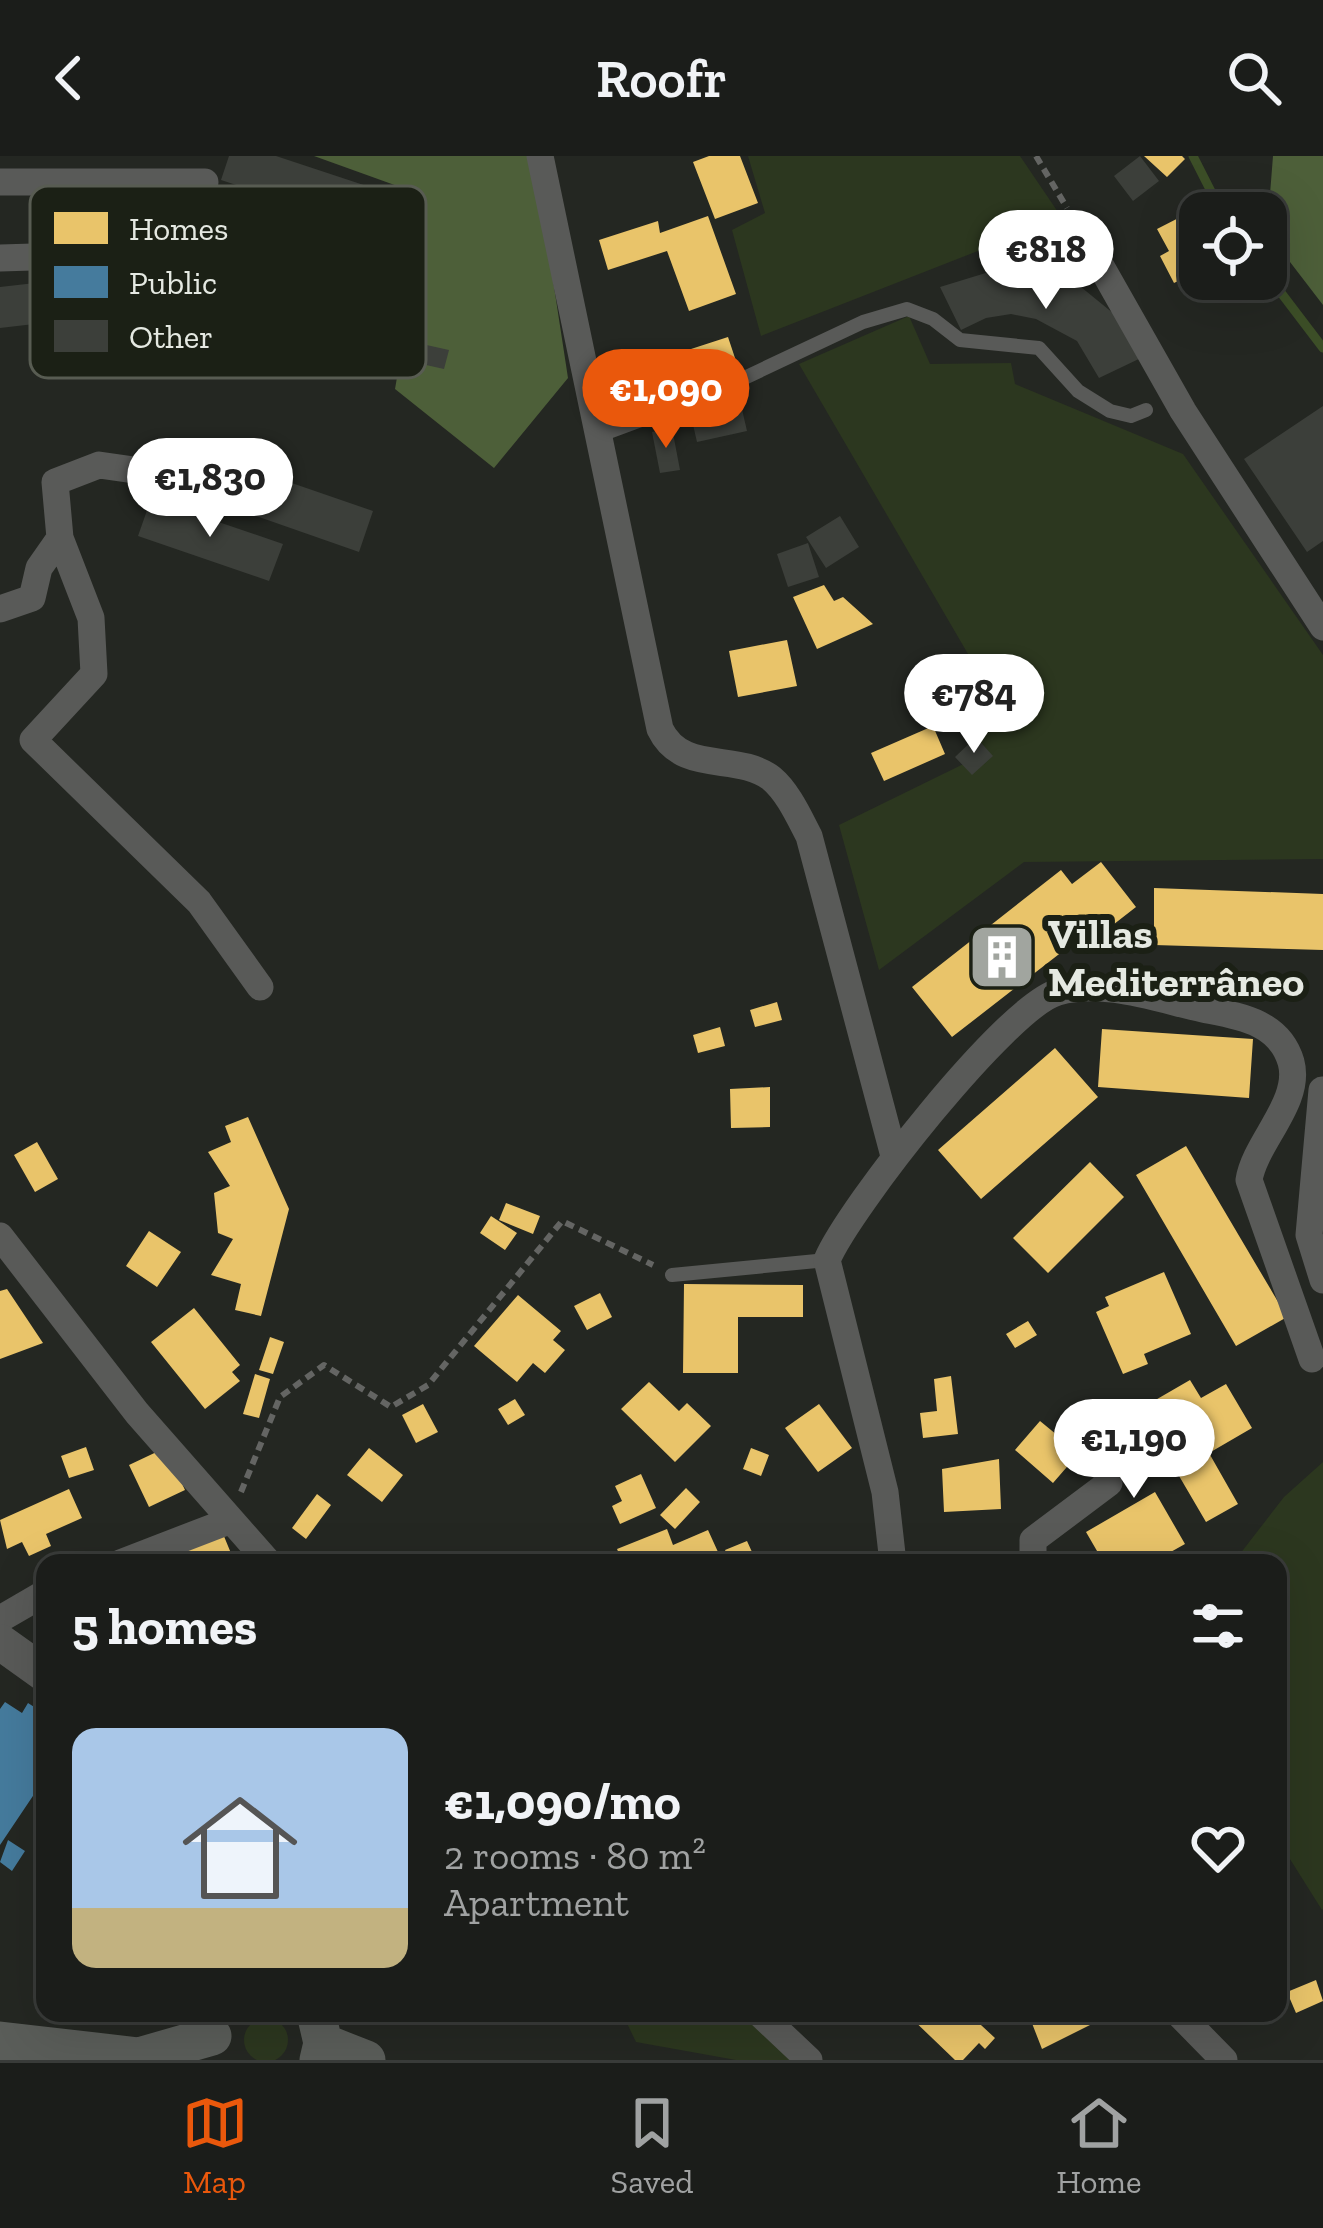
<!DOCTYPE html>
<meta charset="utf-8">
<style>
body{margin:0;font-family:"Zilla Slab",serif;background:#282a27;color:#f1f3f6;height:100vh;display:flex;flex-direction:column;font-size:45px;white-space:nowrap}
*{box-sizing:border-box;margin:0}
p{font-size:39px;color:#a0a2a2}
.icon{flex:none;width:66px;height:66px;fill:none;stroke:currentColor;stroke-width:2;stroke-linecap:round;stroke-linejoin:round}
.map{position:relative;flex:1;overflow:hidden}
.panel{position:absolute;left:36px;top:1398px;width:1251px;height:468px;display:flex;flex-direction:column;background:#1b1d1a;border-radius:24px;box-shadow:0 12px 48px #0002,0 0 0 3px #393b39}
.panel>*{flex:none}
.fabs{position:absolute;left:1179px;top:36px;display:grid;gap:24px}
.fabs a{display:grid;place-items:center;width:108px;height:108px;border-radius:24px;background:#1b1d1a;box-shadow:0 12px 48px #0002,0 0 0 3px #393b39;font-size:60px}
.price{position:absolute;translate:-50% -102px;padding:0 27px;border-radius:42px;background:#fff;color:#222;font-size:39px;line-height:78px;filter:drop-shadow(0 3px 6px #0008)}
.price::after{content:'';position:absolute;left:50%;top:72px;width:36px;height:27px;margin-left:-18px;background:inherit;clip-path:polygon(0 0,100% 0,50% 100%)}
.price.active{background:#ea580c;color:#fff}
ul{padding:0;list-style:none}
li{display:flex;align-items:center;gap:36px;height:300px;padding:0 36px}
li span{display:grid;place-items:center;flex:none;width:336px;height:240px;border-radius:24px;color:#555}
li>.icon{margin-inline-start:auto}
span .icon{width:144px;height:144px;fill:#fffc;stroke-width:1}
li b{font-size:51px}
h2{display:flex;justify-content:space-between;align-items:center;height:144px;padding:0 36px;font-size:51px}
header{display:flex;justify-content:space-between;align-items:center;height:156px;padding:0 36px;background:#1b1d1a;font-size:54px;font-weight:600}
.tabs{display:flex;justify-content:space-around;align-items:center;height:168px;border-top:3px solid #393b39;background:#1b1d1a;font-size:33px;color:#a0a2a2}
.tabs a{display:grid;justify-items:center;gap:6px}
.tabs .active{color:#ea580c}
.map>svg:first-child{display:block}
.green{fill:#2c371f}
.forest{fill:#4d5f39}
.homes{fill:#e9c46a}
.public{fill:#457b9d}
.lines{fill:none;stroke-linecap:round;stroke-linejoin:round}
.stream{stroke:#3c4e27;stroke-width:9}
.building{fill:#3c3f3a}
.path{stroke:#646563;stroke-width:6;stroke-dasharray:9 6;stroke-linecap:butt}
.service{stroke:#595a58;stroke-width:14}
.minor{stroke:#595a58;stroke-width:27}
.tertiary{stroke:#595a58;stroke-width:36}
.secondary{stroke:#5a5d59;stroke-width:39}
.labels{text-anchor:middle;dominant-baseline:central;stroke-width:12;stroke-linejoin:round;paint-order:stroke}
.poi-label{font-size:42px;font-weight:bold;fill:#e5e9e2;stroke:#1b2015;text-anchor:start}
.key{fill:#1b2015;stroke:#585c52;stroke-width:3}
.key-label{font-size:33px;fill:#e5e9e2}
</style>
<header><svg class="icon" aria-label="back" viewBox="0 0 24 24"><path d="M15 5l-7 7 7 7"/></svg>Roofr<svg class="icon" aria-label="search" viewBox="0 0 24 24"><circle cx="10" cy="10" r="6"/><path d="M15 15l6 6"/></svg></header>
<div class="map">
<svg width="1323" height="1904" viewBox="0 0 1323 1904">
<rect width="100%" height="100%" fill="#242722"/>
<path class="green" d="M748,0H1020L1062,62L761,180L732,74L765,57Z
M909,160L930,208L1011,207L1015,228L1183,298L1323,499V703L1024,706L879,814L839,669L988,596L943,537L975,510L799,208Z
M1323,1306V1753L1322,1754L1278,1684V1407H1233L1284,1341Z
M622,1857H741L791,1904H736L636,1886Z
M244 1884a22 22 0 1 1 44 0a22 22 0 1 1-44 0Z"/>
<path class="forest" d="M314,0H534L568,222L494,312L395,233L421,83L414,36Z
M1273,0H1323V149L1267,76Z"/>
<path class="homes" d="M709,0H740L758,47L715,63L693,6Z
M1144,0H1182L1185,3L1167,21Z
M1198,52L1200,114L1174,127L1160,100L1169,95L1157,73Z
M708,60L736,138L689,155L667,95L608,114L599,84L658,65L660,77Z
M728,181L735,202L698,213L691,193Z
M824,429L834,445L843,441L873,468L817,493L793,441Z
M787,484L797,530L738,541L729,495Z
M933,570L945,598L884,625L871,597Z
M1101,706L1136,751L1109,772L1103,764L952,881L912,831L1061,714L1072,728Z
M1154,732L1323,738V794L1154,789Z
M777,846L782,864L755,871L750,854Z
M720,871L725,890L698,897L693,879Z
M1102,873L1253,883L1249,942L1098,931Z
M1055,892L1098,941L981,1043L938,994Z
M770,931V971L731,972L730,933Z
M248,961L289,1053L261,1160L235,1154L241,1128L211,1119L233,1083L218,1077L214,1037L230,1030L208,996L231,986L225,970Z
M37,986L58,1023L35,1036L14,999Z
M1186,990L1287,1161L1236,1190L1136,1019Z
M1090,1006L1124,1041L1048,1117L1013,1082Z
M506,1047L540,1060L533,1078L499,1064Z
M491,1060L517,1077L505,1094L480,1077Z
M149,1075L181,1096L157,1131L126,1110Z
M1164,1116L1191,1178L1144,1198L1148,1208L1123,1218L1096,1156L1109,1150L1105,1141Z
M684,1128L803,1129V1161H738V1217H683Z
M7,1133L43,1187L0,1203V1135Z
M600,1137L612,1161L587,1174L574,1150Z
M518,1139L561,1175L553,1184L565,1194L545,1217L533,1207L517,1226L474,1190Z
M194,1152L240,1209L232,1216L240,1225L205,1253L151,1186Z
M1028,1165L1037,1179L1015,1192L1006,1178Z
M270,1181L284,1186L273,1218L259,1214Z
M255,1218L270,1223L259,1262L243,1258Z
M951,1220L958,1278L923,1282L920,1257L937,1255L934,1223Z
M1190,1224L1201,1242L1226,1228L1252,1272L1209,1297L1238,1348L1206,1366L1151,1272L1163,1265L1152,1246Z
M649,1226L679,1255L687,1247L711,1270L675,1306L621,1253Z
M515,1243L525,1259L508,1269L498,1253Z
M423,1248L438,1276L416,1287L402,1259Z
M819,1248L852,1292L818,1316L785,1272Z
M1040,1265L1079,1297L1053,1327L1015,1294Z
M86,1291L94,1314L69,1322L61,1300Z
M165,1292L185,1334L149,1351L129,1309Z
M369,1292L403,1319L382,1346L347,1319Z
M751,1292L769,1299L761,1320L743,1313Z
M999,1303L1001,1353L944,1356L942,1313Z
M641,1318L656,1352L620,1368L612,1350L622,1345L615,1330Z
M686,1332L700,1346L675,1373L660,1359Z
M69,1333L82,1362L46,1378L51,1390L29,1400L22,1386L7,1393L0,1364Z
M1155,1336L1185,1388L1151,1407H1104L1086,1376Z
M317,1338L331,1349L306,1383L292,1372Z
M221,1373L235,1407H184L177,1391Z
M667,1373L673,1389L708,1374L723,1407H623L617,1393Z
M747,1385L757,1407H731L725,1394Z
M1316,1824L1323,1845L1296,1857L1287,1836Z
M906,1857H968L995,1882L985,1893L979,1887L963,1904H955Z
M1028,1857H1084L1090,1869L1042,1893Z"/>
<path class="public" d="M5,1546L22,1557L28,1547L45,1558V1622L0,1689V1553Z
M8,1684L25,1695L12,1715L0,1706Z"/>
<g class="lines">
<path class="stream" d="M1193,0L1222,57
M1266,117L1323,192"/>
</g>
<path class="building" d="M229,0H276L406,43L393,81L221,24Z
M1140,0L1159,25L1133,45L1114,20Z
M1002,112L1043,114L1081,131L1119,162L1143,201L1099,222L1077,185L1036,163L1011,158L986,162L961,174L940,131Z
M158,113L163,153L0,172V131Z
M413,186L449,194L444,213L408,205Z
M741,249L747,275L697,286L691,260Z
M1323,250V385L1307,396L1244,303Z
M672,272L680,314L660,317L652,276Z
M167,284L373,355L359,396L153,324Z
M151,343L283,388L269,425L138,380Z
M840,360L859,391L826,412L806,381Z
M808,387L819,421L788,431L777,398Z
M976,581L993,600L972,619L955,601Z"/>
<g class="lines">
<path class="path" d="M1036,0L1067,52
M241,1336L280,1241L324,1209L391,1251L428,1229L562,1065L653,1109"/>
<path class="service" d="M598,280L706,240L863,166L907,153L933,163L960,184L1039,192L1078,235L1110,255L1131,260L1146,254
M672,1119L827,1104"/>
<path class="minor" d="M540,0L660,573C682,619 737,596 771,622C788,636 799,661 809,680L894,1000
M0,26H205
M1081,75L1183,255L1323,471
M0,102L198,96
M60,382L91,462L94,518L33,584L199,746L260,831
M0,453L32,442L39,412L60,382L55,326L99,309L141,315
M1322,934L1309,1079L1323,1124
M0,1080L137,1257L269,1407
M120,1407L229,1365
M893,1407L885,1336L827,1104C849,1052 1007,850 1058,836C1104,823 1157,843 1203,853C1238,860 1279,865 1291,906C1302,946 1255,986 1249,1024L1312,1203
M1033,1407V1384L1109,1327L1091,1264
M0,1463L45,1437
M759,1857L809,1904
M1178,1857L1224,1904"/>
<path class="tertiary" d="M0,1486L45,1518"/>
<path class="secondary" d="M316,1857L323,1887L319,1904
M0,1885L139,1901L212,1880
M323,1887L366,1904"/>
</g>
<defs>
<symbol id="building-square" viewBox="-11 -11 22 22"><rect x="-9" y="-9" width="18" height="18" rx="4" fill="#a1a59f" stroke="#1b2015"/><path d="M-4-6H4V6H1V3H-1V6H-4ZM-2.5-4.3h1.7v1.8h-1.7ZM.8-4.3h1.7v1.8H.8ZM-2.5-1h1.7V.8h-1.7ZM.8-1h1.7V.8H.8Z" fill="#fff"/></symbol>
</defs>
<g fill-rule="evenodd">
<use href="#building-square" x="964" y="763" width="76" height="76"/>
</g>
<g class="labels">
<g class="poi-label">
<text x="1048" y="777">Villas<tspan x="1048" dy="48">Mediterrâneo</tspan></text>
</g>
</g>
<rect x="30" y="30" width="396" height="192" rx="18" class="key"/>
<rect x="54" y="56" width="54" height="32" fill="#e9c46a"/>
<rect x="54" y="110" width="54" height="32" fill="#457b9d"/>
<rect x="54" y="164" width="54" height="32" fill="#3c3f3a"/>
<g class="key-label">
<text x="129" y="84">Homes</text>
<text x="129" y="138">Public</text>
<text x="129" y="192">Other</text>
</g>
</svg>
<div class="fabs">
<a><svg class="icon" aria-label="locate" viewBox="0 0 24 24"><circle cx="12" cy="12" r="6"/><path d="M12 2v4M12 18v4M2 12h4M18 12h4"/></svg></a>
</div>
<b class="price" style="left:1046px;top:156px">€818</b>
<b class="price active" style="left:666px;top:295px">€1,090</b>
<b class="price" style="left:210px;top:384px">€1,830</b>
<b class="price" style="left:974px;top:600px">€784</b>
<b class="price" style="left:1134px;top:1345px">€1,190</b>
<section class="panel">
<h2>5 homes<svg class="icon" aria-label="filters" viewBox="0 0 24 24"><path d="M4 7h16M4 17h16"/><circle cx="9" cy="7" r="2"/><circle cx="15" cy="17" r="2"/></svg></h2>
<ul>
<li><span style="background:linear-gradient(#a9c7e8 75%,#c2b280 0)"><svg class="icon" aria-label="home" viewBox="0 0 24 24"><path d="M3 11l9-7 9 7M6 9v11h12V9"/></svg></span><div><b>€1,090/mo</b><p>2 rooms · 80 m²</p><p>Apartment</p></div><svg class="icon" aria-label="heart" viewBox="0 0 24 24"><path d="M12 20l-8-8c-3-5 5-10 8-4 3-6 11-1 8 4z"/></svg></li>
</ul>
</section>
</div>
<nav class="tabs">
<a class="active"><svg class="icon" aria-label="map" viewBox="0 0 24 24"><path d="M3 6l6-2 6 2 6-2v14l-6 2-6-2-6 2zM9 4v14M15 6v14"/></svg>Map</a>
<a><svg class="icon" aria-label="saved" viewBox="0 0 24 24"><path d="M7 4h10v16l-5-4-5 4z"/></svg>Saved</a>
<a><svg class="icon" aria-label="home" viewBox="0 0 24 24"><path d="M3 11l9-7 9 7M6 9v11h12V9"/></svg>Home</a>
</nav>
